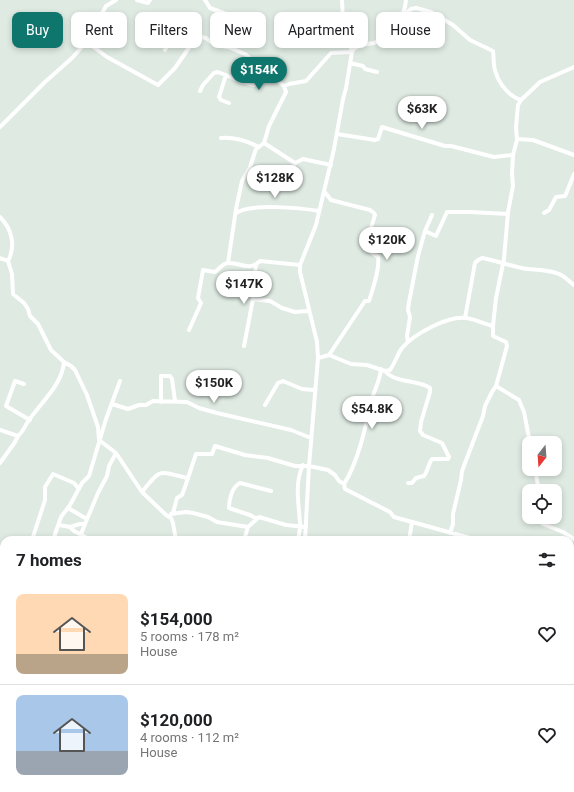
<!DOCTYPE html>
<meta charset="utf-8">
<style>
body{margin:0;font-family:Roboto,sans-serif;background:#f2f2f2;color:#202124;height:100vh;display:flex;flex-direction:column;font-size:15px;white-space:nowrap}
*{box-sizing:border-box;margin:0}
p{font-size:13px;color:#757577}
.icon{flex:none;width:22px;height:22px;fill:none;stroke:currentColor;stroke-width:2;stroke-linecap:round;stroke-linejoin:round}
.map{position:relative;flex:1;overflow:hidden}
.panel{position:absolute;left:0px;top:536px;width:574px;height:256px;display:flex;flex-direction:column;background:#fff;border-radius:12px 12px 0 0;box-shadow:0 2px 6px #0003}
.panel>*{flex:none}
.hud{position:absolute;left:12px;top:12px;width:550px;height:36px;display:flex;gap:8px}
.needle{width:26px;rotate:197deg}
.buttons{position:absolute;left:522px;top:436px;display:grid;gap:8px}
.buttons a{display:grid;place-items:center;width:40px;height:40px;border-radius:8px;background:#fff;box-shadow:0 2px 6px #0003;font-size:20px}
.price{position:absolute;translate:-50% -34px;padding:0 9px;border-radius:14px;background:#fff;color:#222;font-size:13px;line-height:26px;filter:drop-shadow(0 1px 2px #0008)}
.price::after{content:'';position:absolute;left:50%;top:24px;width:12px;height:9px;margin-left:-6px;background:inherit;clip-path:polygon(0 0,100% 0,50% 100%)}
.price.selected{background:#0f766e;color:#fff}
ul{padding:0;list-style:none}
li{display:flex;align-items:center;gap:12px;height:100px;padding:0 16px}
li+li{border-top:1px solid #e0e0e0}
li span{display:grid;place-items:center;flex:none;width:112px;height:80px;border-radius:8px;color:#555}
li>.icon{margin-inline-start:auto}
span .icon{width:48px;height:48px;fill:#fffc;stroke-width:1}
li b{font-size:17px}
h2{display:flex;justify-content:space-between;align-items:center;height:48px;padding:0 16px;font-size:17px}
.tag{padding:0 14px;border-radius:8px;background:#fff;box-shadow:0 2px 6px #0003;font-size:14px;line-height:36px}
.tag.selected{background:#0f766e;color:#fff}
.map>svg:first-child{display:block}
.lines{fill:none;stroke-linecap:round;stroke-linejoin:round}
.major-casing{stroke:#bcc4c0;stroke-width:6}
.minor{stroke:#fff;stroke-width:4}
.major{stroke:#61a185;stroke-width:5}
</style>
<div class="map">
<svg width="574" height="792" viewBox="0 0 574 792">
<rect width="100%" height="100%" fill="#deeae2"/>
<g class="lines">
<defs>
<path id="major" d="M0,708H4
M462,788L472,792"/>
</defs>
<use href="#major" class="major-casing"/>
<path class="minor" d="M137,0L148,3L150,0
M205,0L210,8L229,15L226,26L236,30L228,47
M403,15L411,9L416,8L431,12L453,25L470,40L493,51C494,58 493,67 496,73C499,84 510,97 521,100
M87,42L107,57L158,85L175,68L197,36
M165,50L177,29L191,35L206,38L215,45L228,47L245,54L284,86L289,84L306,81L331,53L352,52C356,43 366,45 374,43C391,38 405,17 406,0
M350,63L363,66L365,69L377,72
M226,75L219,97L221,100L229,103
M240,81L254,85L257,83L263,69
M284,86L286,92L269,126L264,143L295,163L303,159L331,165
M200,91L203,85L214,73L218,72L240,81L248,57
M0,127L45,82L72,58L95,32L100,17L106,6L116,0
M337,134L375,140L378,139L382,127L445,146H451L494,157L513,155
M221,138C235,137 247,141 259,147
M517,139L533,140L574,155
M289,179L295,163
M324,191L331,200L370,210L374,213L375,215L371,228L372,242L371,252L378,257C380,269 373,288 369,301H365L329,355
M236,213C251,203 301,208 319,211
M544,213L549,210L556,197L565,196L566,194L574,174
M0,217C12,229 16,246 8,261
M425,231L432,215
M0,258L8,261L12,274L13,294L24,303L28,309L30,316L38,324L51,350L64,362L71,366L75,370L87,395L98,427L99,440L116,453L142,492L166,515L171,518L173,523L176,540
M228,263L236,209L242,181L250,167L256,149L264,143
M253,299L270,301L282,308L295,312L308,311
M465,318L475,263L478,260L482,258C498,261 513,267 528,269C538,270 549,270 559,274C565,276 568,281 574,285
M189,330L201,303L198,298L203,270L215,272C219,269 223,263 228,263C241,262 248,272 260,261L300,265
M408,342L407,336L410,317L408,310L409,302L418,256L425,231L436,236L447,212H470L508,214
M244,346L253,299L256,264
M318,358L329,355L351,364L367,365L385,371L390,370C395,363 397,355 402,348C414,334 447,316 466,318C475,319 484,324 493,326
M385,371C396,384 417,379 430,388V392L421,422L420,431L423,435L442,443L449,457L448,459H432C428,464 428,471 424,476L416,478L412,483H408
M24,384L15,381L6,406L30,420
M161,402V376H170L172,379L175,401
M112,404L128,409L139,405H146L153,401L187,402L199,408L217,413L291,430L311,438
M265,405L278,383L283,381L302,389L314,390
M0,430L18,436C23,432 24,428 27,423C39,404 62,386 64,362
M530,443L524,412L519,400L496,386L507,346L506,342L493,336V326L496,298L504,259L508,212L513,186L512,174L513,155L517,140L516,127L518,105L521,100L540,82L574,67
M0,463L15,442L18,436
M535,469L539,491
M344,484C357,464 366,428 370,405C373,392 380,382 381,369
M142,492C161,468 158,471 187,478
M68,508L87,519
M173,513L177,498L182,495L185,487L196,454H212L215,446L245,455L268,458L295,466H309L328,470L335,475L339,481L344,484L345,489L390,512L394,517L470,538
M171,514L186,512L193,513L208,517L217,522L248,527
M542,517L543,524L563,532L574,539
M257,519L250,515L229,508C229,499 232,487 240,483L271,491
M59,525L70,527L80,524H85L98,493L107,476L109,466L116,453
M70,527L74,531L91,540
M450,533L453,524V514L461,480L462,471L483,416L485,406L492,392L496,386
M81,534L85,524
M32,540L45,500V487L53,474L74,483L79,489
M53,540L61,517L70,505L82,483L89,476L106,419L120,381
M244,540L248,527L259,517L286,525L306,527
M298,540C299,535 300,529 300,524C299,504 294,484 303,465
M305,540L309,466L318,358L317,342L300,272V265L316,225L334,149L343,99L346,88L352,52L343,22L342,0
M409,540L412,522
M0,561L4,563
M0,603L4,597
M570,749H574
M0,750L1,787L0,788
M25,788L26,792
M53,792V788
M127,792L128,788
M149,792V788
M262,792L267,788L299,791
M365,792L366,788"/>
<use href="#major" class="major"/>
</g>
</svg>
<div class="buttons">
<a><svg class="needle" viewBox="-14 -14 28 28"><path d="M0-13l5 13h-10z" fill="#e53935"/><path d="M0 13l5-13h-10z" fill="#757577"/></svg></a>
<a><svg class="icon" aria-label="locate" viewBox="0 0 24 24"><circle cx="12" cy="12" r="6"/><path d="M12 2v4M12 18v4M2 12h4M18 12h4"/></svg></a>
</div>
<b class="price selected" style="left:259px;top:91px">$154K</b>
<b class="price" style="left:422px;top:130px">$63K</b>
<b class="price" style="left:275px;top:199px">$128K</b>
<b class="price" style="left:387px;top:261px">$120K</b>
<b class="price" style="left:244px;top:305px">$147K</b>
<b class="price" style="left:214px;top:404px">$150K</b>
<b class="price" style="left:372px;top:430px">$54.8K</b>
<div class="hud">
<a class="tag selected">Buy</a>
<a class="tag">Rent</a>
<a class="tag">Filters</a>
<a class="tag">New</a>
<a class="tag">Apartment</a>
<a class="tag">House</a>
</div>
<section class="panel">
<h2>7 homes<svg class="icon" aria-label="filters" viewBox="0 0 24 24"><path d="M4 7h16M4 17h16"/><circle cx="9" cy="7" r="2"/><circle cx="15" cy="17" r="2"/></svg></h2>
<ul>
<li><span style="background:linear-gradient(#ffd9b3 75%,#b9a48a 0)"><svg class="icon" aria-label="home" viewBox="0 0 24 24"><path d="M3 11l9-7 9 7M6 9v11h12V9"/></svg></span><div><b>$154,000</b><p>5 rooms · 178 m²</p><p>House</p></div><svg class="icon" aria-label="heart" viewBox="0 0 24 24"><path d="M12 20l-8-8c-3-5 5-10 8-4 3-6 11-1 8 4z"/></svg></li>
<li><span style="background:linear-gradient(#a9c7e8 70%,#9aa5b1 0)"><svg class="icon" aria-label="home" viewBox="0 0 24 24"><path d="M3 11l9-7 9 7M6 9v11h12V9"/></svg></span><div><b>$120,000</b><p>4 rooms · 112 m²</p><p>House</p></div><svg class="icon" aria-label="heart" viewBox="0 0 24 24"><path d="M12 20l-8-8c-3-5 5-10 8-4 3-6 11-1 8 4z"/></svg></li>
</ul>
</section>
</div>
